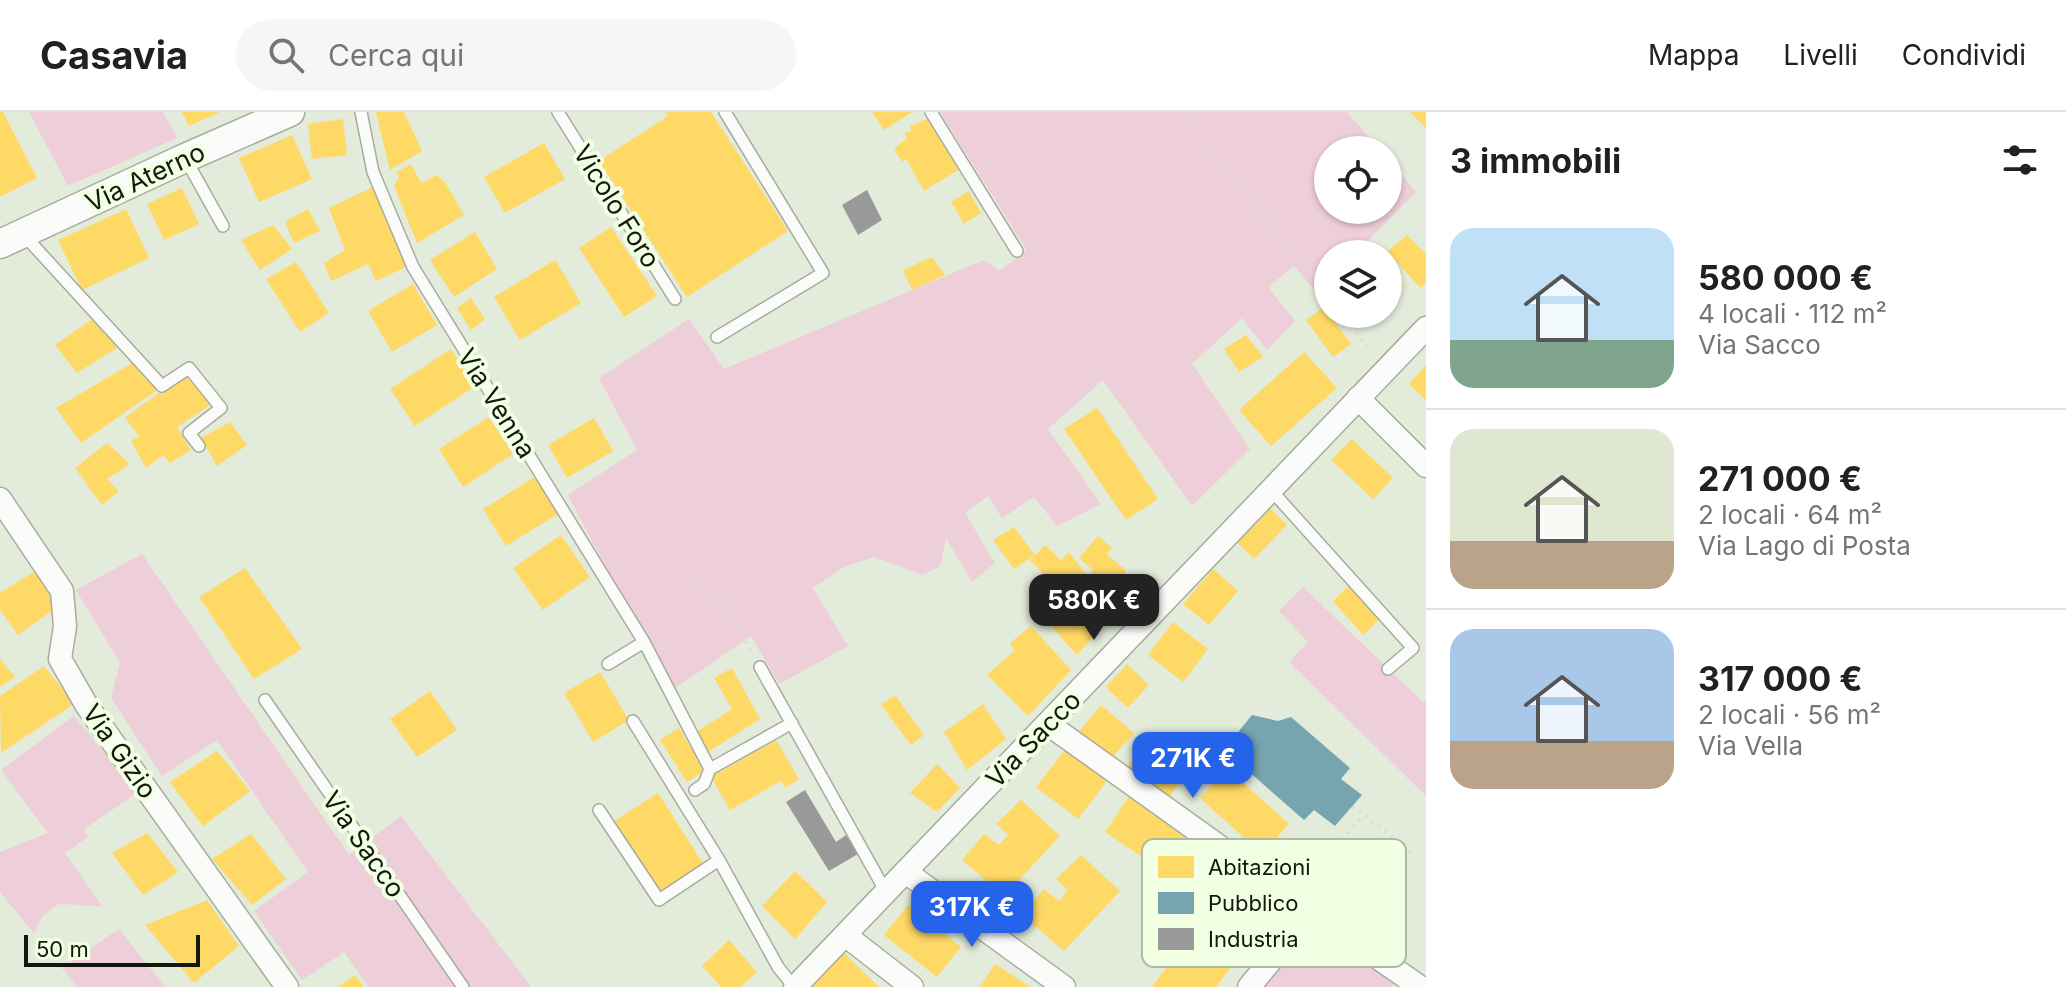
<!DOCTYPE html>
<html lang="it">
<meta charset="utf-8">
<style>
body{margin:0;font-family:Inter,sans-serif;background:#f6f6f6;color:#202124;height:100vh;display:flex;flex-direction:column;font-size:30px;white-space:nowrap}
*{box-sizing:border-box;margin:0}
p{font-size:26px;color:#757577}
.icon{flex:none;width:44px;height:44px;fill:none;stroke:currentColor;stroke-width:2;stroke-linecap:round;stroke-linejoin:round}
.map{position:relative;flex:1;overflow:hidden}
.sheet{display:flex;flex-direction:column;background:#fff;width:640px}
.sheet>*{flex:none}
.buttons{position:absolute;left:1314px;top:24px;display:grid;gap:16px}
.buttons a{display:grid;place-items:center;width:88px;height:88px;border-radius:50%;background:#fff;box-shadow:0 2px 6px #0004;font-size:40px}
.scale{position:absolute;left:24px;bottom:20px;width:176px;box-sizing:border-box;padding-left:8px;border:4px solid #13180e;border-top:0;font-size:22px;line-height:28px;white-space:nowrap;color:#13180e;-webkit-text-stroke:6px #f1ffe2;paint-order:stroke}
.price{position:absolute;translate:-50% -68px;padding:0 18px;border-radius:16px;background:#2563eb;color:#fff;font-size:26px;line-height:52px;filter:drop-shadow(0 2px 4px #0008)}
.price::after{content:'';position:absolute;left:50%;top:48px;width:24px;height:18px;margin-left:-12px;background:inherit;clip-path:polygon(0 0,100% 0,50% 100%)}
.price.on{background:#222;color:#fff}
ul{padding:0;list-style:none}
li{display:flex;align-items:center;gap:24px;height:200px;padding:0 24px}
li+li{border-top:2px solid #e0e0e0}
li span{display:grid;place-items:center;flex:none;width:224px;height:160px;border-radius:24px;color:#555}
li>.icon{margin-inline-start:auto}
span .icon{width:96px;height:96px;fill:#fffc;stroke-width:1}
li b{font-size:34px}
h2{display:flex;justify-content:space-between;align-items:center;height:96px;padding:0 24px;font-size:34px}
header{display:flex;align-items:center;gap:48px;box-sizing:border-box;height:112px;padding:0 40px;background:#fff;border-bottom:2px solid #e0e0e0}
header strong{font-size:38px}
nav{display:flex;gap:44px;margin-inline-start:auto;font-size:28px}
.search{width:560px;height:72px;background:#f6f6f6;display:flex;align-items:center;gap:20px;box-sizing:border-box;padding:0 28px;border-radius:44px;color:#757577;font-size:30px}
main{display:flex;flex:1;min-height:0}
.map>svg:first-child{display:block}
.green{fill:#eeced9}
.homes{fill:#ffd966}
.public{fill:#76a5af}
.industry{fill:#999}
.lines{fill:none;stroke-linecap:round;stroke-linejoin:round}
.service-casing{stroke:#a6ac9f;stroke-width:14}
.minor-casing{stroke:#a6ac9f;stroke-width:25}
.tertiary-casing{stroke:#a6ac9f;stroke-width:31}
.path{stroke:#daddd7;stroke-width:4;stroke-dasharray:2 6;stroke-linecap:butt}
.service{stroke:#fbfcf9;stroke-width:11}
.minor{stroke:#fbfcf9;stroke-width:22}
.tertiary{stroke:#fbfcf9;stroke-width:28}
.labels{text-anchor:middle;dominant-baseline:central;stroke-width:8;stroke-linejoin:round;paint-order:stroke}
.street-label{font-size:26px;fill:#13180e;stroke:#f1ffe2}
.key{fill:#f1ffe2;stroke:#aebaa2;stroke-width:2}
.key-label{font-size:22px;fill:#13180e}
</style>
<header>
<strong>Casavia</strong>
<div class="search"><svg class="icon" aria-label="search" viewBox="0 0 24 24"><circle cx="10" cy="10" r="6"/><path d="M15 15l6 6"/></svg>Cerca qui</div>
<nav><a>Mappa</a><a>Livelli</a><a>Condividi</a></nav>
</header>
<main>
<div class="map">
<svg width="1426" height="875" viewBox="0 0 1426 875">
<rect width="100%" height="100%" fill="#e3ebda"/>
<path class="green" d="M29,0H163L177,26L68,74Z
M940,0H1347L1380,38H1328V98H1388V48L1416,80L1355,142H1328V170L1317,181L1294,154L1268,175L1295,209L1267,238L1242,206L1192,252L1250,337L1192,394L1103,268L1048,317L1101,392L1057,414L1034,385L1002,406L988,384L965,401L995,451L972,470L946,426L940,454L923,463L874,445L843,455L813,476L848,534L779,572L751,524L674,577L630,502L568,383L637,338L599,266L689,207L724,257L984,148L999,159L1027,138Z
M142,442L349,743L401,704L531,875H369L344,840L302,868L254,799L308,760L217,628L162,664L111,586L120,551L76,478Z
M1303,475L1423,590L1426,588V684L1289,550L1308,530L1279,499Z
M74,604L137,681L84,717L88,725L65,741L102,794L59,792L43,803L34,821L0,780V740L48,721L1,658Z
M1315,813L1394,871L1391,875H1265Z
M119,817L165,875H77L62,856Z"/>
<path class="homes" d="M0,0H3L37,66L0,85Z
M182,0H220L189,14Z
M376,0H404L422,39L390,58Z
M665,0H711L788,119L687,185L599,49L668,4Z
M872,0H912L884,18Z
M1410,0H1426V16Z
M929,6L960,57L924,79L906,47L902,50L894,37L907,26L904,21L911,19L910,14Z
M343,7L347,43L312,47L308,12Z
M292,23L312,67L259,90L239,46Z
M544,31L565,67L505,101L484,65Z
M411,52L421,71L437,63L446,72L464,103L417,131L394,74L399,66L396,60Z
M373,75L406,155L376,169L368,152L331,169L324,151L345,138L329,96Z
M182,76L199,112L164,128L147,92Z
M969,79L981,101L964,112L951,90Z
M126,97L149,146L82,178L58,128Z
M308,97L320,119L294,131L285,110Z
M273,113L292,137L260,158L241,128Z
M611,115L657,184L624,205L579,136Z
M475,120L497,157L454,185L430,148Z
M1407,123L1426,142V170L1421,176L1387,140Z
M932,145L945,163L912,178L903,158Z
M555,148L581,191L520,228L494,185Z
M296,150L329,201L300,220L266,167Z
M1388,159L1404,173L1388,191Z
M413,172L437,213L392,240L368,199Z
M471,186L485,207L471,218L457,196Z
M1324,195L1351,232L1333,245L1306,208Z
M95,205L123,232L77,261L55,233Z
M1246,223L1263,245L1239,260L1224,237Z
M451,237L475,274L415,314L390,277Z
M1304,240L1337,276L1271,334L1239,298Z
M134,250L160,276L81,331L56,296Z
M1426,253V288L1409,272Z
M184,262L212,292L177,315L191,338L170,351L163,343L146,356L131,329L139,324L125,306Z
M1097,296L1158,387L1126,408L1064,317Z
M489,305L513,342L463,375L439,337Z
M594,306L613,339L567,366L548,333Z
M230,310L247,333L217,354L201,326Z
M1352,327L1393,366L1373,387L1331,348Z
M107,331L130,352L107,367L119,379L102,393L75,356Z
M535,365L558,402L506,434L483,397Z
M1265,391L1287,413L1254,447L1231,425Z
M1014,415L1035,443L1014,457L993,428Z
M561,423L590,465L543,498L513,456Z
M1098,424L1112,436L1107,442L1126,459L1109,483L1088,465L1093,458L1079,446Z
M1045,433L1061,448L1069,440L1115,501L1077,543L1051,514L1060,505L1034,481L1047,465L1030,448Z
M245,456L302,537L254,567L199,485Z
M1213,457L1238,479L1209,513L1183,492Z
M35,459L60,493L18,523L0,498V481Z
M1350,473L1380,507L1363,523L1333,489Z
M1173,510L1208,537L1183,570L1148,543Z
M1031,514L1071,558L1028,604L987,563L1014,539L1010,531Z
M0,547L15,565L0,575Z
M1127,552L1149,573L1128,596L1106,575Z
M44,554L74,592L1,641L0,584Z
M732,556L760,607L708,640L695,621L732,597L714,566Z
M600,560L629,608L593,630L564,581Z
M430,579L457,618L417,645L390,607Z
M895,583L924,623L911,633L881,593Z
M983,592L1006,627L967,658L944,620Z
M1101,593L1134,621L1109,649L1077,622Z
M679,616L705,659L687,670L660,628Z
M1149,624L1191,653L1168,687L1125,658Z
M776,628L799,667L785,676L781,669L730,698L711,665Z
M1065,638L1107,669L1078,707L1036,675Z
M217,639L250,679L203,714L170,670Z
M937,652L960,676L937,700L910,681Z
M1227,656L1289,712L1262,742L1200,686Z
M1132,680L1189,718L1162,758L1105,720Z
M658,681L704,753L660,781L613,710Z
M1021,688L1060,724L1004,784L962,748L984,722L999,733L1008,723L996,712Z
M147,721L178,760L143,783L112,741Z
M251,722L286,767L252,793L212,747Z
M1081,743L1120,779L1064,839L1022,803L1044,777L1059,789L1068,778L1056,767Z
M795,759L827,790L795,827L762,794Z
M207,788L239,834L194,871L145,813Z
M908,793L961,835L937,865L884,823Z
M1190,824L1231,855L1216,875H1152Z
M729,828L757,860L741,875H721L702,854Z
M839,836L879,875H802Z
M995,852L1030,875H980Z
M355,863L364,875H338Z"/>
<path class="public" d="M1252,603L1278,609L1291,605L1350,656L1341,667L1362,683L1335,714L1314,698L1304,708L1247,658L1248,643L1239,619Z"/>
<path class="industry" d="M867,78L882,108L858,123L842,93Z
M805,678L836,730L846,723L858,742L829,759L786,690Z"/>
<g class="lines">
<defs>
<path id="service" d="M361,0L373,60L413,155L644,530L608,552
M558,0L675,187
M931,0L1017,139
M185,46L223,114
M23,122L162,274L189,256L221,296L189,321L199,334
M717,225L823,161L725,0
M1271,378L1413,536L1388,557
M644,530L710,657
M760,555L886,780
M265,588L463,875
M633,609L719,748L778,855L794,875
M695,678L704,672L710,657L792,611
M599,698L659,788L719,748"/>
<path id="minor" d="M1358,286L1426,354
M0,387L62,479L65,514L60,547L87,594L287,875
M1048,612L1290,785L1420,875
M907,761L1064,875
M845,823L912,875
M795,875L1426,216
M1249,875L1311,800"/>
<path id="tertiary" d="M0,132L185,46L290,0"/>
</defs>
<use href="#service" class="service-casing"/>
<use href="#minor" class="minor-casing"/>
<use href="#tertiary" class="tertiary-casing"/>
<path class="path" d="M1183,0L1328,185
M1342,202L1372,241
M694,461L706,480L718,484L753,542
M1353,694L1414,743
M1305,769L1364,703"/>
<use href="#service" class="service"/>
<use href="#minor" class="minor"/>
<use href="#tertiary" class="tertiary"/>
</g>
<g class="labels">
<g class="street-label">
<text transform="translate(145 65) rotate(-25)">Via Aterno</text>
<text transform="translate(617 94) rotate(58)">Vicolo Foro</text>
<text transform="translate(497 291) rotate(58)">Via Venna</text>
<text transform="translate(1033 627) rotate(-46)">Via Sacco</text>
<text transform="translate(120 639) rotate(55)">Via Gizio</text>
<text transform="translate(364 732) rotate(55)">Via Sacco</text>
</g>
</g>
<rect x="1142" y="727" width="264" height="128" rx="12" class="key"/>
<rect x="1158" y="744" width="36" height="22" fill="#ffd966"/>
<rect x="1158" y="780" width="36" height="22" fill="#76a5af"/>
<rect x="1158" y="816" width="36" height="22" fill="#999"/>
<g class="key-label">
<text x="1208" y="763">Abitazioni</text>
<text x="1208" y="799">Pubblico</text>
<text x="1208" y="835">Industria</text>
</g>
</svg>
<div class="buttons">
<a><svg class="icon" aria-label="locate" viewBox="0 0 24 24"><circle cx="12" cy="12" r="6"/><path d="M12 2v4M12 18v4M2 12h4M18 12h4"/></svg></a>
<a><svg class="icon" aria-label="layers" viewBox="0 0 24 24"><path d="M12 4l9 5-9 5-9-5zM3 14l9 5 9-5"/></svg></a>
</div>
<div class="scale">50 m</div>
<b class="price on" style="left:1094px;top:530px">580K €</b>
<b class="price" style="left:1193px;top:688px">271K €</b>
<b class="price" style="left:972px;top:837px">317K €</b>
</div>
<section class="sheet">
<h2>3 immobili<svg class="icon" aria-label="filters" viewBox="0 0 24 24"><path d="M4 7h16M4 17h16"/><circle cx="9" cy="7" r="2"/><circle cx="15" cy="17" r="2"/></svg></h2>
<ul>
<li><span style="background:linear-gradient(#bfe0f5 70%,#7fa58c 0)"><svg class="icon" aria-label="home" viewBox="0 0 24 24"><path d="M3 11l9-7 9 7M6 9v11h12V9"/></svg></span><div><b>580 000 €</b><p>4 locali · 112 m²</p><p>Via Sacco</p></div></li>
<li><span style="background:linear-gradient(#dfe7d0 70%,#b9a48a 0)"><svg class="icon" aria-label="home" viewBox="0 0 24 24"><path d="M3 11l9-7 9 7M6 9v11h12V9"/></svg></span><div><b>271 000 €</b><p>2 locali · 64 m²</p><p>Via Lago di Posta</p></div></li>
<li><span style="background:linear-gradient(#a9c7e8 70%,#b9a48a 0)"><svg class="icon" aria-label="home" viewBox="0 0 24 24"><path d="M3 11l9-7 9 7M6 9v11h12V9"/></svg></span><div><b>317 000 €</b><p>2 locali · 56 m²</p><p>Via Vella</p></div></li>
</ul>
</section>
</main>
